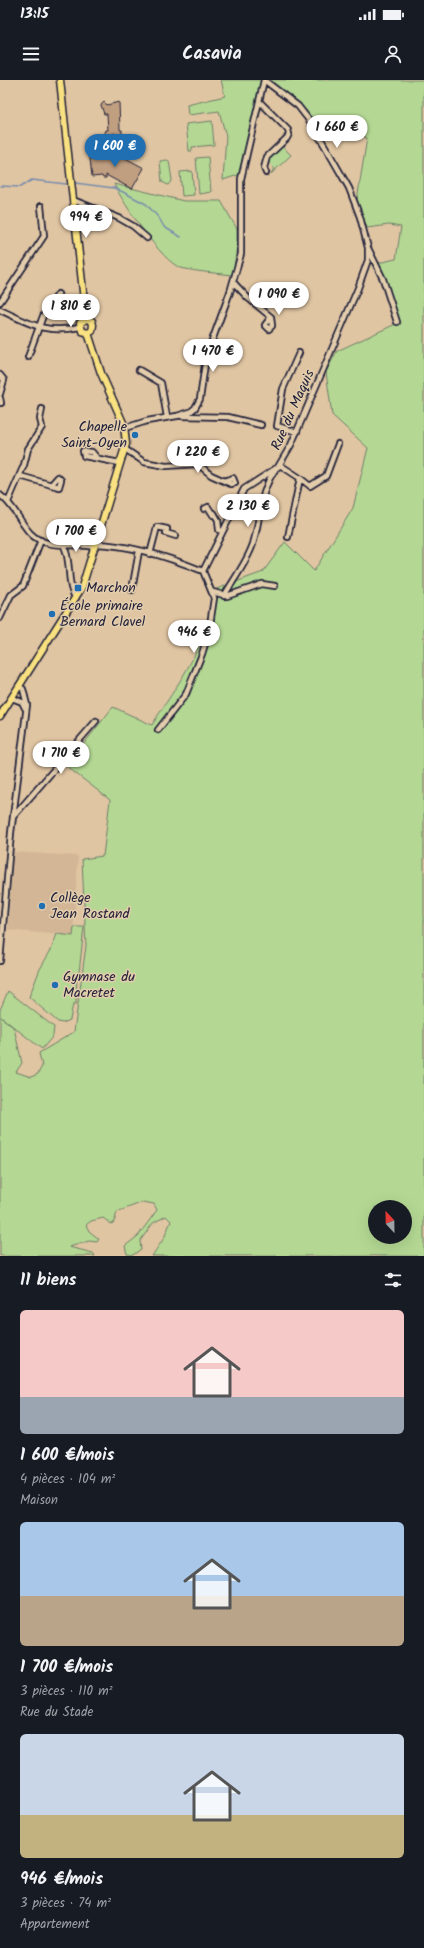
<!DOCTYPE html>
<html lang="fr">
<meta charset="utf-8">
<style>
body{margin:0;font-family:Kalam,sans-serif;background:#242831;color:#f1f3f6;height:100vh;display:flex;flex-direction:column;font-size:15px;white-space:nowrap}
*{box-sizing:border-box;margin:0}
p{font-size:13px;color:#9ea1a6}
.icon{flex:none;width:22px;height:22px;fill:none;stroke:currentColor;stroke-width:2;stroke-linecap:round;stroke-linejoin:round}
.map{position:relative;height:1176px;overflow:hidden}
.panel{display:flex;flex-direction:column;background:#171b24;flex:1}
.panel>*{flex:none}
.needle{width:26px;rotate:338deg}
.buttons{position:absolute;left:368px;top:1120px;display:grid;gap:8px}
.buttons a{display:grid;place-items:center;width:44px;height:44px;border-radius:50%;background:#171b24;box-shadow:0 4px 16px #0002;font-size:20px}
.price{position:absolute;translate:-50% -34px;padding:0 9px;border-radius:14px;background:#fff;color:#222;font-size:13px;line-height:26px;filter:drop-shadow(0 1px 2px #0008)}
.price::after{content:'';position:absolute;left:50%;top:24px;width:12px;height:9px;margin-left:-6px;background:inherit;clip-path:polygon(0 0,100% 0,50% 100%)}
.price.current{background:#1f6fb2;color:#fff}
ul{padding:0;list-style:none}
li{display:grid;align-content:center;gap:8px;height:212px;padding:0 20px}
li span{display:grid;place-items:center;height:124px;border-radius:6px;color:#555}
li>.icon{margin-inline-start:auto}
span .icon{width:72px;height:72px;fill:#fffc;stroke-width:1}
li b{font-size:17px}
h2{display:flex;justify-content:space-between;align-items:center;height:48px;padding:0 20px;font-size:17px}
.status{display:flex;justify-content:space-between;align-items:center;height:28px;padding:0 20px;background:#171b24;direction:ltr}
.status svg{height:11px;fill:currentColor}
header{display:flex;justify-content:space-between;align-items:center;height:52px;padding:0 20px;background:#171b24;font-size:18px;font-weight:600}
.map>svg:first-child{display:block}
.built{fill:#d2b696}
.green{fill:#b4d893;stroke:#6b7d67;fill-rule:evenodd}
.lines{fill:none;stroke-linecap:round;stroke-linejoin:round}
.stream{stroke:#778dad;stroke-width:1.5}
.building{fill:#c09e80;stroke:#22223b}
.minor-casing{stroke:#22223b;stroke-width:8}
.major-casing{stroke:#22223b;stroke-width:9}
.minor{stroke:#e3cdac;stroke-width:4.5}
.major{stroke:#f9e181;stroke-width:6}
.poi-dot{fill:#1f6fb2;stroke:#e3cdac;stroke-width:1.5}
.labels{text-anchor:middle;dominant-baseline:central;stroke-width:3;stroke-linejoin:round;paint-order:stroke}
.street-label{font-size:14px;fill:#22223b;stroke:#e3cdac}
.poi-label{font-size:14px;fill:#22223b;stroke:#e3cdac;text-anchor:start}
</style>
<div class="status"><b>13:15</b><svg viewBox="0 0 49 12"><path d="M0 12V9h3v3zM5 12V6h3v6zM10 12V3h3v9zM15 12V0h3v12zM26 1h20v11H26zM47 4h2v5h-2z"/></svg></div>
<header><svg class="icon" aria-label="menu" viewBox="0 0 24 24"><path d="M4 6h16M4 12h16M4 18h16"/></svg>Casavia<svg class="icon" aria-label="person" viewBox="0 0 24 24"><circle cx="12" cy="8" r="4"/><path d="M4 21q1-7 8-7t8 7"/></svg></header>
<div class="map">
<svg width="424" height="1176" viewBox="0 0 424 1176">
<rect width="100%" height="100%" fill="#e0c5a2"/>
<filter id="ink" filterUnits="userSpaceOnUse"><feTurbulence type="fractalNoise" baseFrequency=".025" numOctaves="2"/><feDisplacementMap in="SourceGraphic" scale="8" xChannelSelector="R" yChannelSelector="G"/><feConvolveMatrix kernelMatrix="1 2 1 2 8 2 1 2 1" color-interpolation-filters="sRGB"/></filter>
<g filter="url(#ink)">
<path class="built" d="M13,772L78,776L73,856L8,850Z"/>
<path class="green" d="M221,0H265L241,94L223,100L226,56L219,31L188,35L187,25L225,16Z
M268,0H424V1176H152L164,1158L171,1141L166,1136L153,1143L140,1161L141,1169L133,1175L127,1174L125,1166L138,1156L157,1130L154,1124L143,1122L117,1132L114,1143L111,1144L103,1138L91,1141L86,1145L89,1151L99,1159L97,1162L89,1161L69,1167L93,1173L95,1176H0V930L8,911L54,947L53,956L42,969L1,937L14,948L22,983L16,992L31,997L38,994L42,986L39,973L74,952L86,866L82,779L103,776L110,720L66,686L113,627L152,645C176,606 213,559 211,511L263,492L285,462L314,491L353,428L368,368L332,335L326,292L337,271L400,242L378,183L396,179L401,147L389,145L367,148L357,120L367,58L337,43L320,51L306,30ZM375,1127H405V1157H375Z
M212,41L214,65L192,67V71H189L186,44Z
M282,66L291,75L271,94L274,88L267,81Z
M208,77L211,112L199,114L196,78Z
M167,80L169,81L172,100L168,105L162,102L160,81Z
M192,91L194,115L182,116L180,92Z
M114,104L184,121H221L237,149V166L233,195C216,193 197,192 181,188C162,182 123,123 114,104Z
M74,847H84L79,893H77L76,924H73L70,940L63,943L58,942L29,917L40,889L51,870L57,854L73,856Z"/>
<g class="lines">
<path class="stream" d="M75,103L114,108L123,112L146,124L159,138L164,147L181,157
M0,106L20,107L32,100L66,104"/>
</g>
<path class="building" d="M104,22L107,25L119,22L120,50H122V54L117,55L114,53L107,61L104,56L106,50H108L107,34H104L101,25Z
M104,69V76H113L116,77L118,74L144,88L132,109L106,95V98H103L102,96L92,97L89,70Z"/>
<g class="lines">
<defs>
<path id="minor" d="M264,0L298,26L312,44L333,80L349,108L360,137L368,168L383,199L397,242
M260,22L288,50L289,54L287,58L267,77L264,88L266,93
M73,120L119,138L133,146L147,158
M233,202L248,218L271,237L272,246L269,249L265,245L271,237
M0,222L44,156L41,126
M0,230C31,244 44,254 80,247
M28,277L43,236L58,214
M139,290L161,303L167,337
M0,295L4,300L0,314
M0,318L1,323
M181,336L228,337L261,345
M125,348L147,341L177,336L190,332L195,328L200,319L206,277L230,212L241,174V99L264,0
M297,352L277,346L283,309L299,273
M125,369L144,382L166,386L198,384L211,395L231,404L235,403L233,398L224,401
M96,377L92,372L83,371L84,376L120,383
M280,385L300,398L288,457
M20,396L59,407L61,400L58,397L51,405
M300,398L310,406L326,396L338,364
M0,415C14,425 19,441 30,453C47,471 74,462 95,467
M8,422L24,385L28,369L42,347L40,339L42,329
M204,429L208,427L213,435L214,433L218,440L219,450L223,451
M96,464C130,465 171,478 203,491L244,409L278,387L291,365L358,208L368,180V168
M64,466C72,482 66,507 76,518
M150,474L157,447L167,449L166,453L176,456
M132,510L139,471
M213,512L227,516L262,504L275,506
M224,516C234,499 247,482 253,464C261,438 259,412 275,390
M0,538L11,515L23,506L41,460
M12,618L22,622L25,628
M158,650L186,614L202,574L209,551L214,518L203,491
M13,737L96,641
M0,881L11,753L27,625L23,609L19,606"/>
<path id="major" d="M60,0L86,239
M86,239L80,243L82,251L88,253
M86,239L92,241L93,245L92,251L88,253
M0,636L82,507L126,364L124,345L101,293L88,253"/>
</defs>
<use href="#minor" class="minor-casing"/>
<use href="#major" class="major-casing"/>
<use href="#minor" class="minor"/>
<use href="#major" class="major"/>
</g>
</g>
<g class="poi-dot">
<circle cx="135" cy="355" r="4"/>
<rect x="74" y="504" width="8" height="8" rx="2"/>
<circle cx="52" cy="534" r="4"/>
<circle cx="42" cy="826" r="4"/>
<circle cx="55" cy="905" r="4"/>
</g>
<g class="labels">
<g class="street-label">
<text transform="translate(293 330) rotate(-66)">Rue du Maquis</text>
</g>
<g class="poi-label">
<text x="127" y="347" text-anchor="end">Chapelle<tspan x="127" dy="16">Saint-Oyen</tspan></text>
<text x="86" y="508">Marchon</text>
<text x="60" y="526">École primaire<tspan x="60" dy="16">Bernard Clavel</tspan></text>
<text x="50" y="818">Collège<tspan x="50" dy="16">Jean Rostand</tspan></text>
<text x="63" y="897">Gymnase du<tspan x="63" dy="16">Macretet</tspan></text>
</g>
</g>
</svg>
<div class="buttons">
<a><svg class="needle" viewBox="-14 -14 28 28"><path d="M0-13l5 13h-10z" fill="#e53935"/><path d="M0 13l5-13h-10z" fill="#9ea1a6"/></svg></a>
</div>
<b class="price" style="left:337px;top:69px">1 660 €</b>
<b class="price current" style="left:115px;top:88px">1 600 €</b>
<b class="price" style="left:86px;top:159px">994 €</b>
<b class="price" style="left:279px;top:236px">1 090 €</b>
<b class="price" style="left:71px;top:248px">1 810 €</b>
<b class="price" style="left:213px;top:293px">1 470 €</b>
<b class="price" style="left:198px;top:394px">1 220 €</b>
<b class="price" style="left:248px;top:448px">2 130 €</b>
<b class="price" style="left:76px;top:473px">1 700 €</b>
<b class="price" style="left:194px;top:574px">946 €</b>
<b class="price" style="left:61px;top:695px">1 710 €</b>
</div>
<section class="panel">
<h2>11 biens<svg class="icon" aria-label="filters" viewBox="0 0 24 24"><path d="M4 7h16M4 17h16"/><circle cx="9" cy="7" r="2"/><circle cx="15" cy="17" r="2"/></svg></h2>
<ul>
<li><span style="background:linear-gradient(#f6c9c9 70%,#9aa5b1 0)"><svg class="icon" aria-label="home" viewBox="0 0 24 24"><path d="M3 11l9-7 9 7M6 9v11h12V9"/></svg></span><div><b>1 600 €/mois</b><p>4 pièces · 104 m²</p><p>Maison</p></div></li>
<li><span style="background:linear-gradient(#a9c7e8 60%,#b9a48a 0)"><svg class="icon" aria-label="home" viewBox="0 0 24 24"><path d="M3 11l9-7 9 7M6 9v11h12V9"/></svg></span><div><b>1 700 €/mois</b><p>3 pièces · 110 m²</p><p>Rue du Stade</p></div></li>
<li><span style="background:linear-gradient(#c9d6e8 65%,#c2b280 0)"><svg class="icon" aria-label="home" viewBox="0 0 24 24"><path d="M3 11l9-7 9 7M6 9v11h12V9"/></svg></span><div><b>946 €/mois</b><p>3 pièces · 74 m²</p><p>Appartement</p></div></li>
</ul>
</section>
